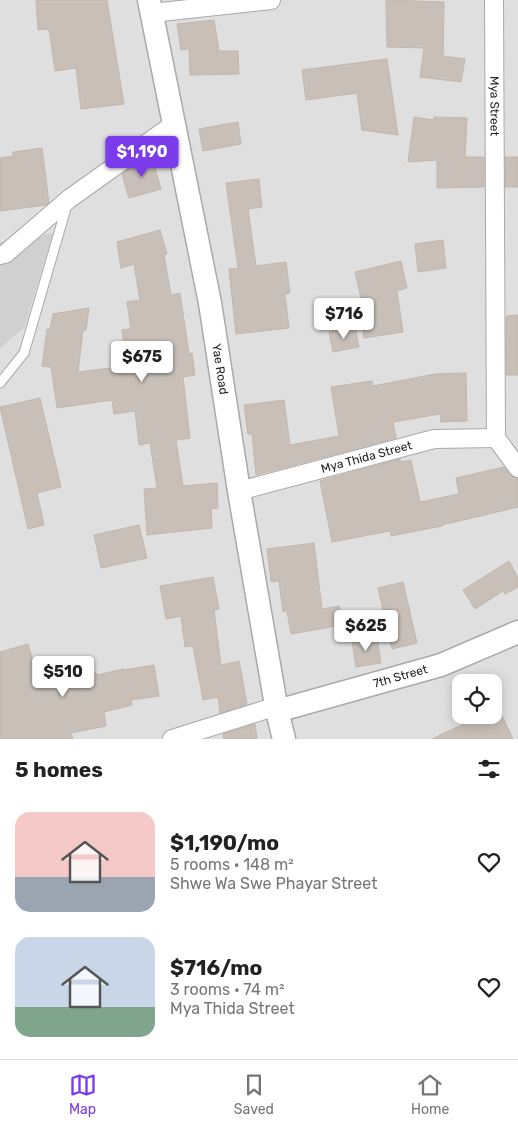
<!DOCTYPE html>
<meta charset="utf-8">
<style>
body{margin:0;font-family:Rubik,sans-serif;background:#f6f6f6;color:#222;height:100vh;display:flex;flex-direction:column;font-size:19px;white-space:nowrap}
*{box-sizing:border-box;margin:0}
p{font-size:16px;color:#767676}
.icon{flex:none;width:28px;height:28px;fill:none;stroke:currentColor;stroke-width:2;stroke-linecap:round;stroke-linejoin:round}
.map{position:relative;height:739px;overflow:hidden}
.side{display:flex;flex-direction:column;background:#fff;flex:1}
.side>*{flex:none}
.buttons{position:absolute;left:452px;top:674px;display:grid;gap:10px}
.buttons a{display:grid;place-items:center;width:50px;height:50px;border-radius:10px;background:#fff;box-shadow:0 2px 12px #0003;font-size:25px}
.price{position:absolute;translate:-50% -42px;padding:0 11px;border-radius:5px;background:#fff;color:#222;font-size:16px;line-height:32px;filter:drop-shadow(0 1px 2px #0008)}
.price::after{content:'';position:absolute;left:50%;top:30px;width:15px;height:11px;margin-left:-8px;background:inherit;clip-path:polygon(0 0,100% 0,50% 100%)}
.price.active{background:#7c3aed;color:#fff}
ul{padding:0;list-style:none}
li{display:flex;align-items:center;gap:15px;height:125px;padding:0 15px}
li span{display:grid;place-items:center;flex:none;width:140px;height:100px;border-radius:15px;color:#555}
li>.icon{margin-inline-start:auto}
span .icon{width:60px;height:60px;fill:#fffc;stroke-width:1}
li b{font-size:21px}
h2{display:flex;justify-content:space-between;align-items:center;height:60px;padding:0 15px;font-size:21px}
.tabs{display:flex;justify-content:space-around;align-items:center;height:70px;border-top:1px solid #e0e0e0;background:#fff;font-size:14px;color:#767676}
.tabs a{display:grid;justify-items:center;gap:2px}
.tabs .active{color:#7c3aed}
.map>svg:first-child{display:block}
.residential{fill:#e0dfdf;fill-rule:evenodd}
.religious{fill:#d0d0d0}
.building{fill:#c7bfb8;stroke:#c4b6ab}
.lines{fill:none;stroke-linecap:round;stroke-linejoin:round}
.service-casing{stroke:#a9a9a9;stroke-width:11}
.minor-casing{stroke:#a9a9a9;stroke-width:20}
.tertiary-casing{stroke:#a9a9a9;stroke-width:25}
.service{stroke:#fff;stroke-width:9}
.minor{stroke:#fff;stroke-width:18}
.tertiary{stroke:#fff;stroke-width:22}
.labels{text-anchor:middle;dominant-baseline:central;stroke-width:4;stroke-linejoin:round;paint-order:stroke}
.street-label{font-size:12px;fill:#222;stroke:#fff}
</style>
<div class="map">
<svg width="518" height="739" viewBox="0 0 518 739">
<rect width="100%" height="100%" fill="#f2efe9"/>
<path class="residential" d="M0,0H518V739H0ZM461,682H494V715H461Z"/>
<path class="religious" d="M53,233L24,328L0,348V242Z"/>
<path class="building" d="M36,0H107L124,104L81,109L76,68L55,71L49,29L38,30Z
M386,0L444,2L443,56L465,59L461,82L420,77L424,48L387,47Z
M214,20L219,51H238L239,74L190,75L189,49L181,50L177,24Z
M387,59L398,135L362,130L357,93L306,100L302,70Z
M414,117L434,120V117L467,118L465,157H484V187L437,188V160L408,162Z
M238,122L241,144L203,151L199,129Z
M42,148L49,203L46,205L0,211V158L13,156V152Z
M152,157L161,189L129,198L122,174L141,160Z
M505,157H518V187H505Z
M259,179L262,207L248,209L256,266L286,262L290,293L285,294L289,328L236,334L229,269L238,268L226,183Z
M160,230L167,254L164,255L171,295L180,293L189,354L192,353L195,375L183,377L190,438L176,440L183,486L217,483L218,508L211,509L212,528L147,535L144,489L157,488L150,443L139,445L135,411L114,414L112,400L57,408L51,367L42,366L47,329H50L53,314L89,308L86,330H83L78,372L127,366L122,330L131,329L127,302L140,300L134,264L121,268L117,242Z
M443,240L446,268L418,272L415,244Z
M401,261L407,288L397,291L403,332L364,338L360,307H363L355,272Z
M518,315V375H506V316Z
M355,327L359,347L333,352L329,332Z
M466,373L467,421L441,422L440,414L393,422L396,438L256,475L252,434H248L244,405L284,400L290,445L339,436L331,387L372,381L373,386L435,374Z
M40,398L61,487L37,493L44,525L28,529L0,407Z
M400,459L401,462L411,460L420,502L459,494L456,478L504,467L510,475L518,478V507L442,525V526L391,536L390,531L332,542L320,481Z
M139,525L147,558L101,568L94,535Z
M314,543L322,609L339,606L342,625L291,634L287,611L283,612L279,581L271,582L267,549Z
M509,561L518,578V587L505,594L503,591L475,609L463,590Z
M213,577L219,609L214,610L221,665L239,661L247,704L220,713L218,697L203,700L193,646L185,647L181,616L166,619L160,586Z
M403,582L417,643L392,649L378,588Z
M377,637L381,663L356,667L352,641Z
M28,644L38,679L57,675L58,680L96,673L97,675L123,669V670L154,665L159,696L131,700L132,705L104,712L106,726L71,733L73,739H0V652Z
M498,707L513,739H432L482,715H494V709Z
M255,724L257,739H224L223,734Z"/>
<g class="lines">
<defs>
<path id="service" d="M0,383L24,353L67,205"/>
<g id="minor">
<path id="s1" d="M494,0L496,438L518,468"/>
<path d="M152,13L271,0"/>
<path d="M0,255L5,254L69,199L174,124"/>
<path id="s2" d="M239,491L434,439L496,438"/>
<path d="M172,739L277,706"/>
</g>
<g id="tertiary">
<path id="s3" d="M149,0L210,303L239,491L277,711L284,739"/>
<path id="s4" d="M277,711L441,665L518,632"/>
</g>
</defs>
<use href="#service" class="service-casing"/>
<use href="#minor" class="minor-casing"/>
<use href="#tertiary" class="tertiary-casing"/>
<use href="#service" class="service"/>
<use href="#minor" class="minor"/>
<use href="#tertiary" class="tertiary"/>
</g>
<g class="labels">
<g class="street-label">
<text stroke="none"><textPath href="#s1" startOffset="106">Mya Street</textPath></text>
<text stroke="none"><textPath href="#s3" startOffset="376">Yae Road</textPath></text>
<text stroke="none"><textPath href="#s2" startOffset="132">Mya Thida Street</textPath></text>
<text stroke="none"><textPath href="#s4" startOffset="128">7th Street</textPath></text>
</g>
</g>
</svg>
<div class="buttons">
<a><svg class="icon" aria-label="locate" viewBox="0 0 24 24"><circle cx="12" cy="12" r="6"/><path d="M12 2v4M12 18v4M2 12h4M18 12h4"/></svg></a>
</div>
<b class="price active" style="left:142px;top:178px">$1,190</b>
<b class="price" style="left:344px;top:340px">$716</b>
<b class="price" style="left:142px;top:383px">$675</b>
<b class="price" style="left:366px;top:652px">$625</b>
<b class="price" style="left:63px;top:698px">$510</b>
</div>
<section class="side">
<h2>5 homes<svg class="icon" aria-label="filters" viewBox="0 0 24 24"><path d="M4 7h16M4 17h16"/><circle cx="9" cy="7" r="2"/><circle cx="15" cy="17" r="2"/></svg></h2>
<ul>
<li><span style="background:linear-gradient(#f6c9c9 65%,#9aa5b1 0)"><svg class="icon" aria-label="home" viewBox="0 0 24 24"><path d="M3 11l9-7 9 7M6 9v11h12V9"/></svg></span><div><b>$1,190/mo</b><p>5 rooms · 148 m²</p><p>Shwe Wa Swe Phayar Street</p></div><svg class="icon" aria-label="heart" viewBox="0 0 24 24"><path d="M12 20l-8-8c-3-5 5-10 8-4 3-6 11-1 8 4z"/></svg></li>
<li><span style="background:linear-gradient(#c9d6e8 70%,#7fa58c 0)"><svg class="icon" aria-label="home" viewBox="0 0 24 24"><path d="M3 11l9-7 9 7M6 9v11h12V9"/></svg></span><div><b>$716/mo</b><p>3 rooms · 74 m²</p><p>Mya Thida Street</p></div><svg class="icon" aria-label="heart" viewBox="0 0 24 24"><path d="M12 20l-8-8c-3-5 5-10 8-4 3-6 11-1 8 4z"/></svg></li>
</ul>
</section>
<nav class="tabs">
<a class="active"><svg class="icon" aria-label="map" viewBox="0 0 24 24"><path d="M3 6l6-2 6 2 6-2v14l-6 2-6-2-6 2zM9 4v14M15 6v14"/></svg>Map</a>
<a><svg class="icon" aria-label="saved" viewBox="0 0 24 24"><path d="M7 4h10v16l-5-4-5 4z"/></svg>Saved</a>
<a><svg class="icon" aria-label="home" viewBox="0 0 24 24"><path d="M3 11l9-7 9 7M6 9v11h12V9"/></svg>Home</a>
</nav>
